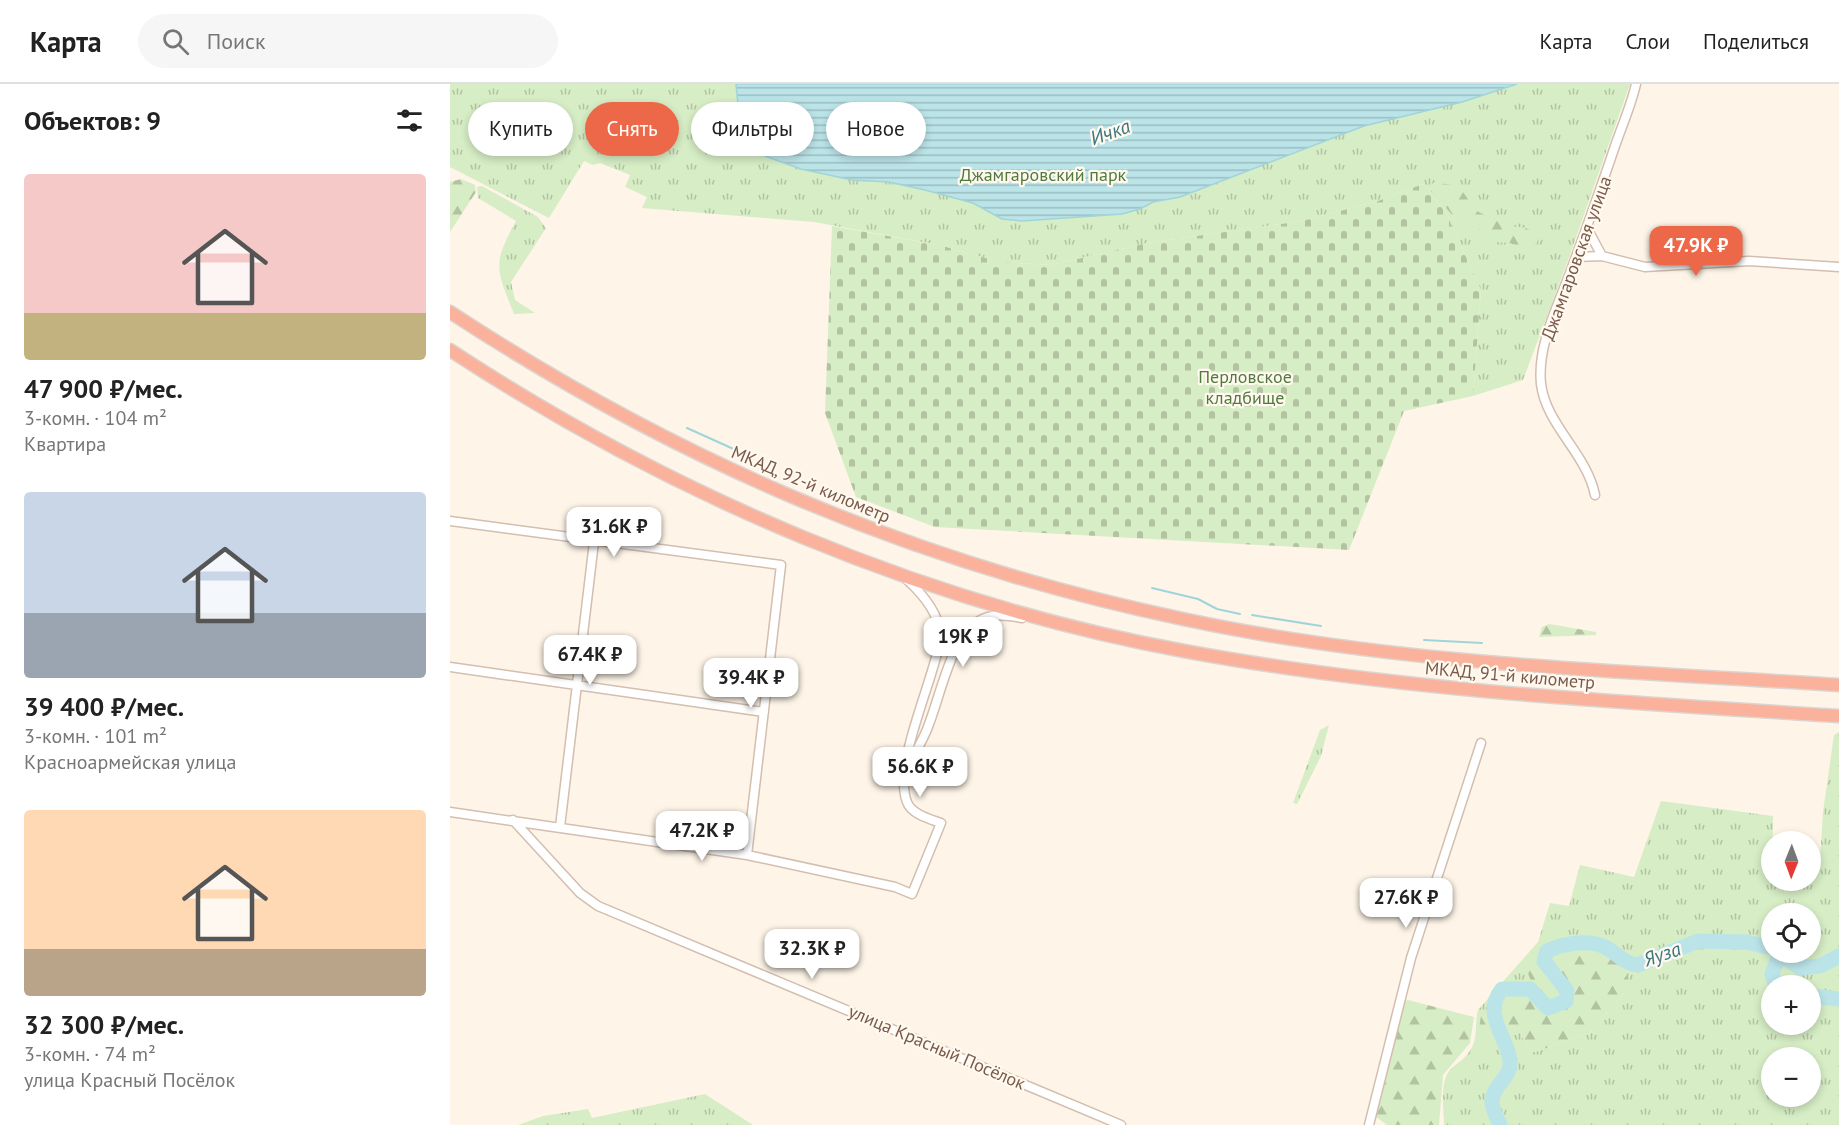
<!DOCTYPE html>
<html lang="ru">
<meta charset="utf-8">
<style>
body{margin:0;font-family:"PT Sans",sans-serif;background:#f6f6f6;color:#222;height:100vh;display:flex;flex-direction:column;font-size:22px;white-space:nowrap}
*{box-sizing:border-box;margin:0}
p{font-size:20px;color:#767676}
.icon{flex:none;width:33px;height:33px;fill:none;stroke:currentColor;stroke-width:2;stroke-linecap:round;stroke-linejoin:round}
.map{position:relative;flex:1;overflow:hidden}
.drawer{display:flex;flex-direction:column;background:#fff;width:450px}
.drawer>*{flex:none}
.banner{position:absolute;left:18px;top:18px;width:570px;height:54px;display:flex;gap:12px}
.needle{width:39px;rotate:181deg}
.controls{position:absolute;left:1311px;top:747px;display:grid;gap:12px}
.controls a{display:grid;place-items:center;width:60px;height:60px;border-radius:50%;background:#fff;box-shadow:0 3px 9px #0003;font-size:30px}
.price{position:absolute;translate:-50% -51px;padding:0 14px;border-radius:12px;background:#fff;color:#222;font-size:20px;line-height:39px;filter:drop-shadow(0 2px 3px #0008)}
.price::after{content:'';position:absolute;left:50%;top:36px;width:18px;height:14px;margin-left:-9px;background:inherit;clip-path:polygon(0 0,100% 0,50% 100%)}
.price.on{background:#ed6848;color:#fff}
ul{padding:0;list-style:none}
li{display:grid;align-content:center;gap:12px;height:318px;padding:0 24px}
li span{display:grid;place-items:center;height:186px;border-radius:6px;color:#555}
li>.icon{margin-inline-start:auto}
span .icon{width:108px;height:108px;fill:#fffc;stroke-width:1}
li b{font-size:26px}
h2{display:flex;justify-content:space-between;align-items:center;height:72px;padding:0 24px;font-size:26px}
.tag{padding:0 21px;border-radius:27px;background:#fff;box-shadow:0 3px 9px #0003;font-size:21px;line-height:54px}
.tag.on{background:#ed6848;color:#fff}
header{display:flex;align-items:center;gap:36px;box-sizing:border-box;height:84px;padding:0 30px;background:#fff;border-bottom:2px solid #e0e0e0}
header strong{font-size:28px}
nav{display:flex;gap:33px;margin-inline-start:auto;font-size:21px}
.search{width:420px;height:54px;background:#f6f6f6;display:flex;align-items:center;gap:15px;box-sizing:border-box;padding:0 21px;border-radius:33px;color:#767676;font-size:22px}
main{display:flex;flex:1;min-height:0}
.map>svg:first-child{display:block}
.grass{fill:url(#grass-tufts);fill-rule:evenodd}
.forest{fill:url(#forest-firs)}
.cemetery{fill:url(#cemetery-stones)}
.water{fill:url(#water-rules);stroke:#a0d4db;stroke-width:1.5}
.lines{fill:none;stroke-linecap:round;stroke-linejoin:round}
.stream{stroke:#a0d4db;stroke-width:2}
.river{stroke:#bbe4e9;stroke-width:15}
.minor-casing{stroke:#d3beaf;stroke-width:11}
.highway-casing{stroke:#dcd4d0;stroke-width:15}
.minor{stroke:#fff;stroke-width:8}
.highway{stroke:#fab29c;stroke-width:12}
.labels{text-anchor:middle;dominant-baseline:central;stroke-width:4.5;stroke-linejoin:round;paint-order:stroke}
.park-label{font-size:18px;fill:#527a3e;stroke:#fff9f0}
.street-label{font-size:18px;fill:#7a5a4a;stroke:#fff9f0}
.water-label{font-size:20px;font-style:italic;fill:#3c767f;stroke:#fff9f0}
</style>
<header>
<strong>Карта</strong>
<div class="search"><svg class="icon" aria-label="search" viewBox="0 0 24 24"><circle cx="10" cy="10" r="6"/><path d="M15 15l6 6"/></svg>Поиск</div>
<nav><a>Карта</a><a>Слои</a><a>Поделиться</a></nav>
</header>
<main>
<section class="drawer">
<h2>Объектов: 9<svg class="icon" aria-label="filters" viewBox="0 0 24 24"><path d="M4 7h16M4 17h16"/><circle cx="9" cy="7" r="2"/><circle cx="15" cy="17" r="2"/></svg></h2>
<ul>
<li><span style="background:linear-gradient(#f6c9c9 75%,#c2b280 0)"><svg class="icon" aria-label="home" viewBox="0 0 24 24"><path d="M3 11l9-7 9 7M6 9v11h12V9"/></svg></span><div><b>47 900 ₽/мес.</b><p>3-комн. · 104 m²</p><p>Квартира</p></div></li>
<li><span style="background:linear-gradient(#c9d6e8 65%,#9aa5b1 0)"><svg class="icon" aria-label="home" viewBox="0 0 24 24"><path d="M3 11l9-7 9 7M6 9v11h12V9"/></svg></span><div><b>39 400 ₽/мес.</b><p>3-комн. · 101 m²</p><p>Красноармейская улица</p></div></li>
<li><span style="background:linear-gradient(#ffd9b3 75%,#b9a48a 0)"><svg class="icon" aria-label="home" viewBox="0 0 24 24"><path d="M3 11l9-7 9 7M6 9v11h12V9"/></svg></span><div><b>32 300 ₽/мес.</b><p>3-комн. · 74 m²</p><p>улица Красный Посёлок</p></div></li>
</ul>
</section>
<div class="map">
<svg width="1389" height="1041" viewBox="0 0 1389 1041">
<defs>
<pattern id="grass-tufts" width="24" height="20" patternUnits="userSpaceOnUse" patternTransform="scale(1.5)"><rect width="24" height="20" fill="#d6edc5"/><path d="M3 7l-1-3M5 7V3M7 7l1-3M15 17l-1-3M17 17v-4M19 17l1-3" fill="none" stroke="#b3c3a2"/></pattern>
<pattern id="forest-firs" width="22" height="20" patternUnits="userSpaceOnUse" patternTransform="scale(1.5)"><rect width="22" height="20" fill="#d6edc5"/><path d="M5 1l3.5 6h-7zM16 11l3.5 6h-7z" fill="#b3c3a2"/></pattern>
<pattern id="cemetery-stones" width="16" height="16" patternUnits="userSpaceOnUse" patternTransform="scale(1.5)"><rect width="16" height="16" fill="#d6edc5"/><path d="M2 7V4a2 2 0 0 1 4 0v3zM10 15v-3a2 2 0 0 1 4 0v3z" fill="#b3c3a2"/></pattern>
<pattern id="water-rules" width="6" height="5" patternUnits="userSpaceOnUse" patternTransform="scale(1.5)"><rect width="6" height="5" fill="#bbe4e9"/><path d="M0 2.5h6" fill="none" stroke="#9dbcbf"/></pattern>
</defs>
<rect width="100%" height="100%" fill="#fef5e8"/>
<path class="grass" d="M0,0H1180L1117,179L1073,296L1023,312L1031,206L996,129L973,100L928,117L852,137L697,159L601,181L550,178L489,161L364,138L192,124L197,113L175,103L180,91L150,79L143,81L134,77L99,134L0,83Z
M32,102L88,133L96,144L61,198L65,216L85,229L64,230C46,184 42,181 66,137L28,114L27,103Z
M879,641L871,672L847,720L843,719L870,646Z
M1389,648V1041H994C994,1026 989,998 1000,986C1009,977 1020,972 1024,958C1027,947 1025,937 1028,926L1088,858L1100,819L1119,822L1130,781L1184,793L1211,717L1323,732L1322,796H1360L1361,775L1370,776L1373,728L1384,651ZM1322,830H1360V868H1322ZM1127,863H1145L1179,903L1140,949L1085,968L1078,967L1070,947L1062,951L1055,949L1049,928L1078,909L1094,925L1118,922L1122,915L1121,906L1103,886L1099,870ZM1322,902H1360V940H1322ZM1322,974H1360V1012H1322Z
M255,1010L303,1041H68L93,1032L138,1025L142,1034Z"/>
<path class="forest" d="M11,95L25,101L26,108L0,148V98Z
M983,99C1009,100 1012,103 1023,125L1054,141L1076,144L1089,151L1087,159L1076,165L1060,159L1044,158L1022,138L1006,135L978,104Z
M1099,540L1146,548V551L1089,553L1092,543Z
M1127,863C1152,862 1177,876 1179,903L1140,949L1085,968L1078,967L1070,947L1061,953C1048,944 1047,921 1053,908L1078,909L1094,925L1118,922L1122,915C1119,897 1100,889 1099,870Z
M1089,866L1091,884L1099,893L1088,901L1081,897L1075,882Z
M958,916L1024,933L1020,959L993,991L989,1041H937L926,1033L953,917Z
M1042,927L1045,951L1033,959L1027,957L1031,932Z"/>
<path class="cemetery" d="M973,100L996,129L1031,206L1023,312L954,327L899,466L485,443L406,413L375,329L382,142L489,161L550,178L601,181L697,159L852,137L928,117Z"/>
<path class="water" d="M286,0H1067L1012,18L914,42L730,113L703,118L690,125L672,130L572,137L552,135L523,119L475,106L439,98L402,96L351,85L315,72L299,59L290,42Z"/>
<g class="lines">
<path class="stream" d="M237,344L288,367L286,371
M702,504L748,515L767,525L790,530
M802,531L871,542
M974,556L1032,559"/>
<path class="river" d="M1327,868L1350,884L1370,882L1389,872
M1326,902L1322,890L1329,871
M1360,912L1389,915
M1050,1041C1047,1034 1043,1026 1042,1019C1041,1002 1062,994 1060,976C1056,951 1032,930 1052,905H1080L1098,924L1116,917L1117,907L1094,877L1097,867C1114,859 1143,854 1160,866C1169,872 1176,880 1188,881L1248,857L1296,858L1322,864"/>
<defs>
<path id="minor" d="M1137,144L1152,172L1195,183L1299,177L1389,183
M1126,173L1152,172
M1145,411C1137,370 1096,341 1091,300C1087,261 1108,222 1121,186C1136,146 1150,106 1164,65C1171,44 1181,22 1186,0
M0,437L331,481L297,771
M0,583L314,628
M460,678C465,669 471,659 475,650C489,620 499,556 527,538C540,529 557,531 572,534
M0,728L297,771L445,803L462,810L491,739C480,735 461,730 457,718C442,680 486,592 491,551C488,528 473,510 456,495
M63,736L130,809L148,822L671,1041
M110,743L144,458
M919,1041L961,874L1031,659"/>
<path id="highway" d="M0,228C229,378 465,479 733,535C947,581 1171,587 1389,601
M0,266C221,411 473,519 734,567C950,607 1170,618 1389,632"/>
</defs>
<use href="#minor" class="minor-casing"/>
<use href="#highway" class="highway-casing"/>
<use href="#minor" class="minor"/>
<use href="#highway" class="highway"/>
</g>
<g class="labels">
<g class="park-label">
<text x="593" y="90">Джамгаровский парк</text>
<text x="795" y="292">Перловское<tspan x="795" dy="21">кладбище</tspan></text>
</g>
<g class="street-label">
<text transform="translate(1126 174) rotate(-70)">Джамгаровская улица</text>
<text transform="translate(361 400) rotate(23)">МКАД, 92-й километр</text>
<text transform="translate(1060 591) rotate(5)">МКАД, 91-й километр</text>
<text transform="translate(487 963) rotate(23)">улица Красный Посёлок</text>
</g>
<g class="water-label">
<text transform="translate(660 48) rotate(-20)">Ичка</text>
<text transform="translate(1212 870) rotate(-19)">Яуза</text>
</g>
</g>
</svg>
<div class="controls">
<a><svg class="needle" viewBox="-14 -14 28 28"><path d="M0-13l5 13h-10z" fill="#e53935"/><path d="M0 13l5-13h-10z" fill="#767676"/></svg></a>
<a><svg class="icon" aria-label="locate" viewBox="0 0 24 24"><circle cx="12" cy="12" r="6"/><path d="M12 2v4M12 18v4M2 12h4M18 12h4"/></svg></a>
<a>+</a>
<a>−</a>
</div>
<b class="price on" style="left:1246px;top:193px">47.9K ₽</b>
<b class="price" style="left:164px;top:474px">31.6K ₽</b>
<b class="price" style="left:513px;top:584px">19K ₽</b>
<b class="price" style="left:140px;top:602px">67.4K ₽</b>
<b class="price" style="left:301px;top:625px">39.4K ₽</b>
<b class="price" style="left:470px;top:714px">56.6K ₽</b>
<b class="price" style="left:252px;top:778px">47.2K ₽</b>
<b class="price" style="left:956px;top:845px">27.6K ₽</b>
<b class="price" style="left:362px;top:896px">32.3K ₽</b>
<div class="banner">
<a class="tag">Купить</a>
<a class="tag on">Снять</a>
<a class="tag">Фильтры</a>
<a class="tag">Новое</a>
</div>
</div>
</main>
